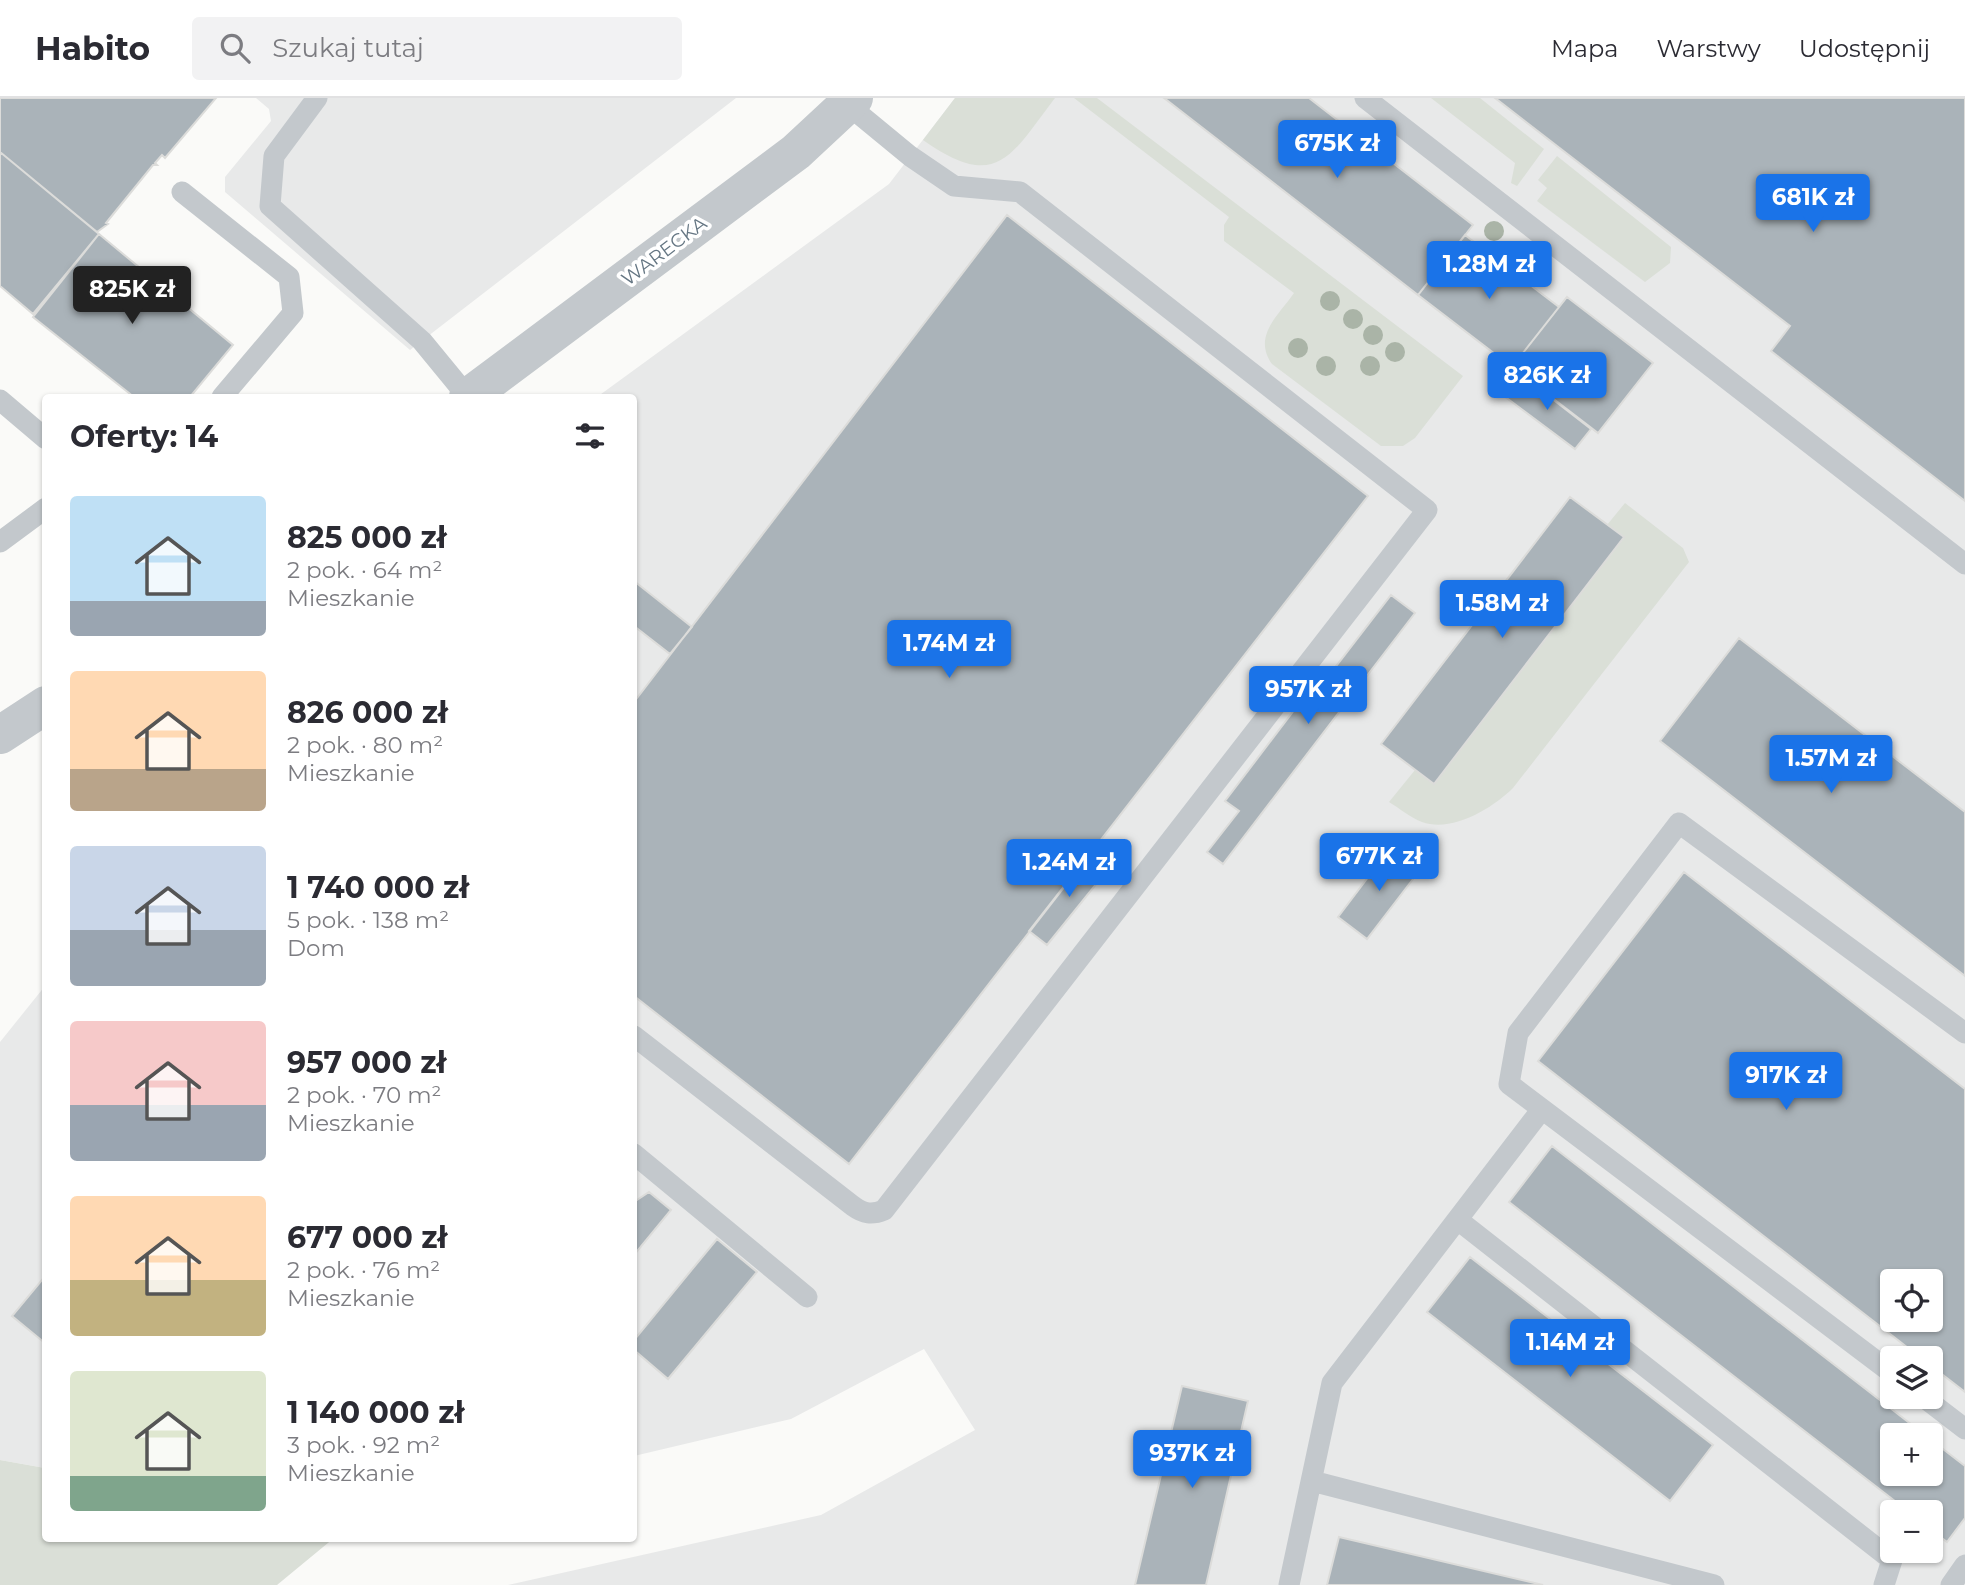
<!DOCTYPE html>
<html lang="pl">
<meta charset="utf-8">
<style>
body{margin:0;font-family:Montserrat,sans-serif;background:#f2f2f3;color:#2b2b33;height:100vh;display:flex;flex-direction:column;font-size:26px;white-space:nowrap}
*{box-sizing:border-box;margin:0}
p{font-size:23px;color:#7c7c81}
.icon{flex:none;width:38px;height:38px;fill:none;stroke:currentColor;stroke-width:2;stroke-linecap:round;stroke-linejoin:round}
.map{position:relative;flex:1;overflow:hidden}
.drawer{position:absolute;left:42px;top:296px;width:595px;height:1148px;display:flex;flex-direction:column;background:#fff;border-radius:7px;box-shadow:0 2px 5px #0004}
.drawer>*{flex:none}
.tools{position:absolute;left:1880px;top:1171px;display:grid;gap:14px}
.tools a{display:grid;place-items:center;width:63px;height:63px;border-radius:7px;background:#fff;box-shadow:0 2px 5px #0004;font-size:35px}
.price{position:absolute;translate:-50% -60px;padding:0 16px;border-radius:7px;background:#1a73e8;color:#fff;font-size:23px;line-height:46px;filter:drop-shadow(0 2px 4px #0008)}
.price::after{content:'';position:absolute;left:50%;top:42px;width:21px;height:16px;margin-left:-10px;background:inherit;clip-path:polygon(0 0,100% 0,50% 100%)}
.price.selected{background:#222;color:#fff}
ul{padding:0;list-style:none}
li{display:flex;align-items:center;gap:21px;height:175px;padding:0 28px}
li span{display:grid;place-items:center;flex:none;width:196px;height:140px;border-radius:7px;color:#555}
li>.icon{margin-inline-start:auto}
span .icon{width:84px;height:84px;fill:#fffc;stroke-width:1}
li b{font-size:30px}
h2{display:flex;justify-content:space-between;align-items:center;height:84px;padding:0 28px;font-size:30px}
header{display:flex;align-items:center;gap:42px;box-sizing:border-box;height:98px;padding:0 35px;background:#fff;border-bottom:2px solid #e1e1e2}
header strong{font-size:33px}
nav{display:flex;gap:38px;margin-inline-start:auto;font-size:24px}
.search{width:490px;height:63px;background:#f2f2f3;display:flex;align-items:center;gap:18px;box-sizing:border-box;padding:0 24px;border-radius:7px;color:#7c7c81;font-size:26px}
.map>svg:first-child{display:block}
.built{fill:#e8e9e9;fill-rule:evenodd}
.green{fill:#dadfd7}
.building{fill:#aab3b9;stroke:#dcdcda;stroke-width:2;fill-rule:evenodd}
.lines{fill:none;stroke-linecap:round;stroke-linejoin:round}
.service{stroke:#c3c8cc;stroke-width:21}
.minor{stroke:#c3c8cc;stroke-width:38}
.tree{fill:#aab4a7}
.labels{text-anchor:middle;dominant-baseline:central;stroke-width:7;stroke-linejoin:round;paint-order:stroke}
.street-label{font-size:19px;fill:#657683;stroke:#fff}
</style>
<header>
<strong>Habito</strong>
<div class="search"><svg class="icon" aria-label="search" viewBox="0 0 24 24"><circle cx="10" cy="10" r="6"/><path d="M15 15l6 6"/></svg>Szukaj tutaj</div>
<nav><a>Mapa</a><a>Warstwy</a><a>Udostępnij</a></nav>
</header>
<div class="map">
<svg width="1965" height="1487" viewBox="0 0 1965 1487">
<rect width="100%" height="100%" fill="#fafaf8"/>
<path class="built" d="M256,0H736L410,252L225,94V79L271,23L269,11Z
M955,0H1965V1487H508L821,1417L975,1332L924,1251L791,1321L634,1358V299H597L889,86ZM1892,1183H1930V1222H1892ZM1892,1260H1930V1298H1892ZM1892,1337H1930V1376H1892ZM1892,1414H1930V1452H1892Z
M45,888V1370L0,1362V944Z"/>
<path class="green" d="M955,0H1055C1010,59 997,94 923,42Z
M1074,0H1097L1463,278L1415,340L1403,348H1381L1272,266C1252,238 1279,217 1294,195L1224,143V127L1229,119Z
M1431,0H1480L1544,51L1517,88L1511,85L1515,65Z
M1557,58L1671,149L1670,165L1645,184L1537,103L1547,90L1538,82Z
M1625,405L1683,450L1689,464L1513,690C1493,710 1452,735 1422,724C1411,720 1399,710 1389,704L1415,672L1434,686L1624,440L1607,427Z
M0,1362L45,1370L46,1440H334L277,1487H0Z"/>
<path class="building" d="M0,0H216L165,60L162,57L155,65L157,67H153L106,125L108,126L97,134L0,54Z
M1164,0H1309L1473,127L1418,197Z
M1495,0H1965V403L1771,253L1790,228Z
M0,54L99,136L33,216L0,188Z
M1007,117L1368,398L849,1066L634,898V604Z
M99,136L233,247L190,299H134L33,219Z
M1465,137L1559,209L1512,269L1418,197Z
M1567,199L1653,265L1598,335L1512,269Z
M1520,276L1591,331L1575,351L1504,298Z
M1570,399L1624,439L1434,686L1381,646Z
M634,483L692,529L670,556L634,528Z
M1391,497L1415,515L1223,766L1207,754L1239,713L1225,703L1298,607L1303,611Z
M1739,540L1965,714V878L1660,643Z
M1391,749L1420,772L1367,841L1338,819Z
M1090,755L1110,769L1047,847L1029,833Z
M1684,774L1965,991V1294L1930,1267V1260H1921L1538,963ZM1892,1183H1930V1222H1892Z
M1552,1048L1925,1337H1892V1376H1930V1341L1965,1368V1420L1947,1444L1930,1431V1414H1909L1509,1104Z
M649,1094L671,1112L634,1157V1104Z
M717,1141L757,1174L668,1281L634,1252V1242Z
M1470,1159L1713,1347L1670,1403L1427,1214Z
M46,1177V1246L12,1218Z
M1182,1288L1248,1303L1206,1487H1135Z
M1339,1439L1543,1487H1327Z"/>
<g class="lines">
<path class="service" d="M317,0L274,58L270,108L422,243L468,299
M1365,0L1965,466
M182,94L289,179L293,215L222,299
M0,302L46,341
M0,444L46,410
M634,938L853,1108C864,1116 872,1117 884,1112L1427,412L1020,94L954,88L910,58L848,7
M634,1056L807,1199
M1458,1122L1892,1462L1884,1487
M1892,1275L1509,986L1518,935L1679,725L1965,935
M1922,1298L1965,1331
M1312,1383L1714,1487
M1289,1487L1332,1285L1542,1011
M1951,1487L1965,1467"/>
<path class="minor" d="M468,299L796,54L854,0
M0,637L46,607"/>
</g>
<g class="tree">
<circle cx="1494" cy="133" r="10"/>
<circle cx="1541" cy="172" r="10"/>
<circle cx="1330" cy="203" r="10"/>
<circle cx="1353" cy="221" r="10"/>
<circle cx="1373" cy="237" r="10"/>
<circle cx="1298" cy="250" r="10"/>
<circle cx="1395" cy="254" r="10"/>
<circle cx="1326" cy="268" r="10"/>
<circle cx="1370" cy="268" r="10"/>
</g>
<g class="labels">
<g class="street-label">
<text transform="translate(664 153) rotate(-37)">WARECKA</text>
</g>
</g>
</svg>
<div class="tools">
<a><svg class="icon" aria-label="locate" viewBox="0 0 24 24"><circle cx="12" cy="12" r="6"/><path d="M12 2v4M12 18v4M2 12h4M18 12h4"/></svg></a>
<a><svg class="icon" aria-label="layers" viewBox="0 0 24 24"><path d="M12 4l9 5-9 5-9-5zM3 14l9 5 9-5"/></svg></a>
<a>+</a>
<a>−</a>
</div>
<b class="price" style="left:1337px;top:82px">675K zł</b>
<b class="price" style="left:1813px;top:136px">681K zł</b>
<b class="price" style="left:1489px;top:203px">1.28M zł</b>
<b class="price selected" style="left:132px;top:228px">825K zł</b>
<b class="price" style="left:1547px;top:314px">826K zł</b>
<b class="price" style="left:1502px;top:542px">1.58M zł</b>
<b class="price" style="left:949px;top:582px">1.74M zł</b>
<b class="price" style="left:1308px;top:628px">957K zł</b>
<b class="price" style="left:1831px;top:697px">1.57M zł</b>
<b class="price" style="left:1379px;top:795px">677K zł</b>
<b class="price" style="left:1069px;top:801px">1.24M zł</b>
<b class="price" style="left:1786px;top:1014px">917K zł</b>
<b class="price" style="left:1570px;top:1281px">1.14M zł</b>
<b class="price" style="left:1192px;top:1392px">937K zł</b>
<section class="drawer">
<h2>Oferty: 14<svg class="icon" aria-label="filters" viewBox="0 0 24 24"><path d="M4 7h16M4 17h16"/><circle cx="9" cy="7" r="2"/><circle cx="15" cy="17" r="2"/></svg></h2>
<ul>
<li><span style="background:linear-gradient(#bfe0f5 75%,#9aa5b1 0)"><svg class="icon" aria-label="home" viewBox="0 0 24 24"><path d="M3 11l9-7 9 7M6 9v11h12V9"/></svg></span><div><b>825 000 zł</b><p>2 pok. · 64 m²</p><p>Mieszkanie</p></div></li>
<li><span style="background:linear-gradient(#ffd9b3 70%,#b9a48a 0)"><svg class="icon" aria-label="home" viewBox="0 0 24 24"><path d="M3 11l9-7 9 7M6 9v11h12V9"/></svg></span><div><b>826 000 zł</b><p>2 pok. · 80 m²</p><p>Mieszkanie</p></div></li>
<li><span style="background:linear-gradient(#c9d6e8 60%,#9aa5b1 0)"><svg class="icon" aria-label="home" viewBox="0 0 24 24"><path d="M3 11l9-7 9 7M6 9v11h12V9"/></svg></span><div><b>1 740 000 zł</b><p>5 pok. · 138 m²</p><p>Dom</p></div></li>
<li><span style="background:linear-gradient(#f6c9c9 60%,#9aa5b1 0)"><svg class="icon" aria-label="home" viewBox="0 0 24 24"><path d="M3 11l9-7 9 7M6 9v11h12V9"/></svg></span><div><b>957 000 zł</b><p>2 pok. · 70 m²</p><p>Mieszkanie</p></div></li>
<li><span style="background:linear-gradient(#ffd9b3 60%,#c2b280 0)"><svg class="icon" aria-label="home" viewBox="0 0 24 24"><path d="M3 11l9-7 9 7M6 9v11h12V9"/></svg></span><div><b>677 000 zł</b><p>2 pok. · 76 m²</p><p>Mieszkanie</p></div></li>
<li><span style="background:linear-gradient(#dfe7d0 75%,#7fa58c 0)"><svg class="icon" aria-label="home" viewBox="0 0 24 24"><path d="M3 11l9-7 9 7M6 9v11h12V9"/></svg></span><div><b>1 140 000 zł</b><p>3 pok. · 92 m²</p><p>Mieszkanie</p></div></li>
</ul>
</section>
</div>
